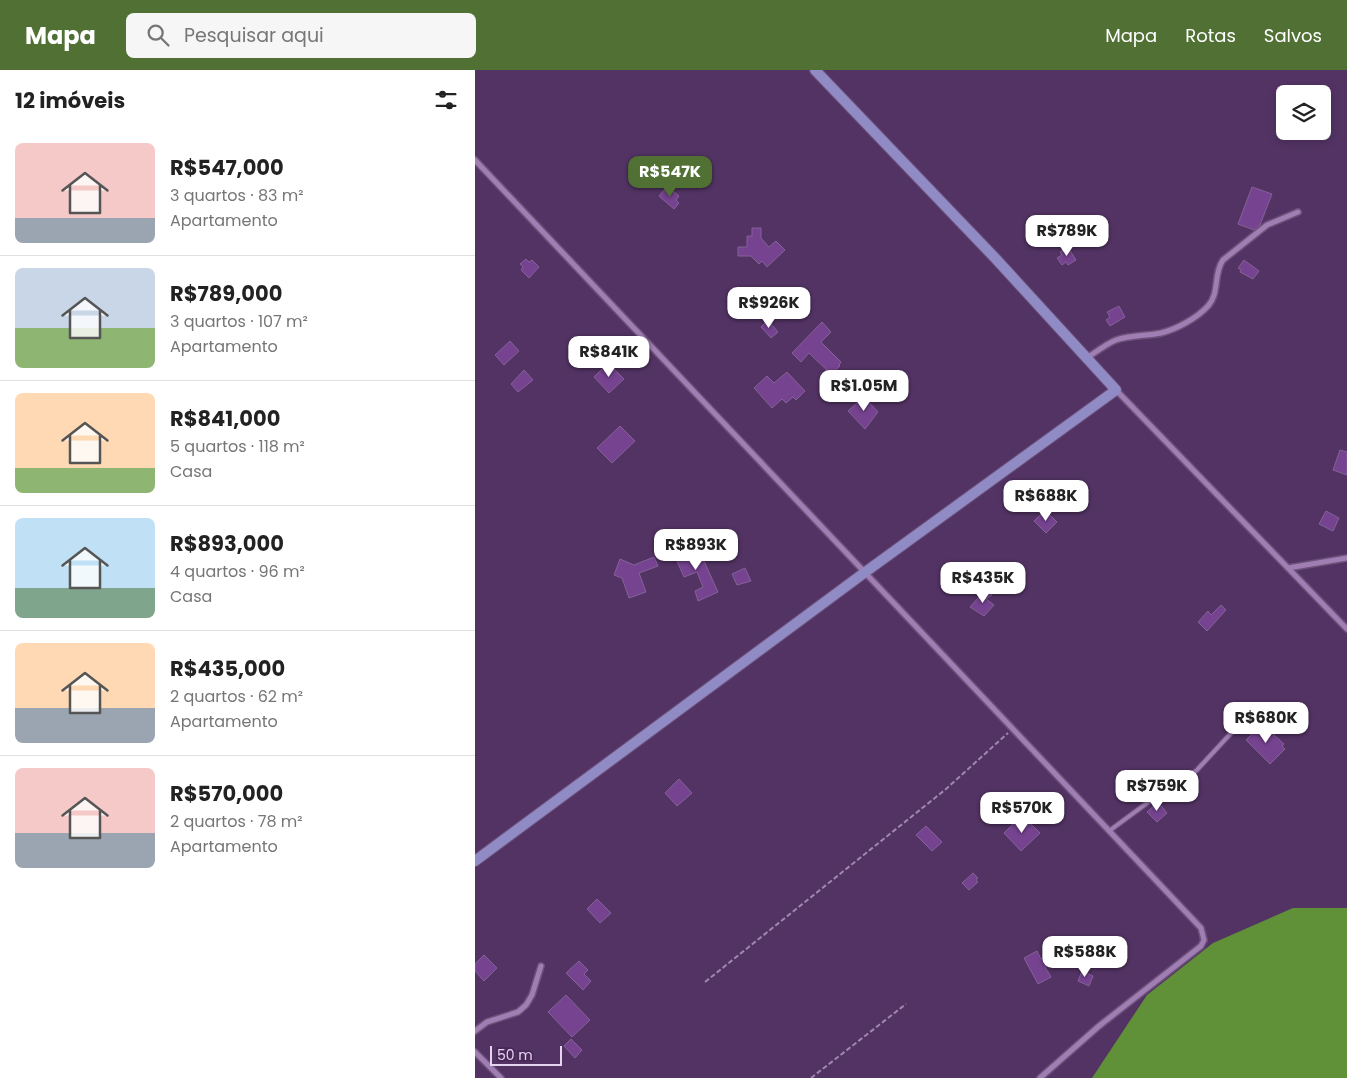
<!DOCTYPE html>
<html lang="pt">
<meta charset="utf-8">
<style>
body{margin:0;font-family:Poppins,sans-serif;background:#f6f6f6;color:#222;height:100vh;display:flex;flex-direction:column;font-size:19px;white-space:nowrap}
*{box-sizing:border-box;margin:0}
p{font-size:16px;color:#767676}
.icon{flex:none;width:28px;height:28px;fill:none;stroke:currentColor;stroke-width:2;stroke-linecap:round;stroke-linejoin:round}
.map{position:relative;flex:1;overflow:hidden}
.side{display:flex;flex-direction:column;background:#fff;width:475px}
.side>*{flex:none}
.controls{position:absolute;left:801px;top:15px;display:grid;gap:10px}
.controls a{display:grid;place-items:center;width:55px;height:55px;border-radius:8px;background:#fff;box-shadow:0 2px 8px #0003;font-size:25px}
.scale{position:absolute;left:15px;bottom:12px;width:72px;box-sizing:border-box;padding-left:5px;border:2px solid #e6d4f1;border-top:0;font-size:14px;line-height:18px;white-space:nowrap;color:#e6d4f1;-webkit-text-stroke:4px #482958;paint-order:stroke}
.price{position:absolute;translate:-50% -42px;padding:0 11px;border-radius:10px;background:#fff;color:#222;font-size:16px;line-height:32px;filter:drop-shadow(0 1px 2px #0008)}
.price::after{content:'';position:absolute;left:50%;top:30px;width:15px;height:11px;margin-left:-8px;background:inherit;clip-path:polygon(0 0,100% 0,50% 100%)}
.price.current{background:#507034;color:#fff}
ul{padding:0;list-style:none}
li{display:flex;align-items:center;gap:15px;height:125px;padding:0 15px}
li+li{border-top:1px solid #e0e0e0}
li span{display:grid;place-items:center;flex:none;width:140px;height:100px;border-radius:8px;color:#555}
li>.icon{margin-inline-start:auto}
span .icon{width:60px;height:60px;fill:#fffc;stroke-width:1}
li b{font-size:21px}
h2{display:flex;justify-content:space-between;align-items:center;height:60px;padding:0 15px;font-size:21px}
header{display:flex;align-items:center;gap:30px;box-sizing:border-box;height:70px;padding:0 25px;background:#507034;color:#fff}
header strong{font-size:24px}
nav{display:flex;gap:28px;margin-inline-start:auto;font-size:18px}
.search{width:350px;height:45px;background:#f6f6f6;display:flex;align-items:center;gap:12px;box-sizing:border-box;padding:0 18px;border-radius:8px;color:#767676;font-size:19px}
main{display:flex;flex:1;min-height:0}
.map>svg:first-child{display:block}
.forest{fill:#609037}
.building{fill:#764391;stroke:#836296}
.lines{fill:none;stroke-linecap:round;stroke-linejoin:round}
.lane-casing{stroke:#6c517a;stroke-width:6}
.street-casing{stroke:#6c517a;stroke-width:8}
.secondary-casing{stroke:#6c517a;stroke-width:12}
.path{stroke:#a087ae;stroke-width:2;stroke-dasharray:5 2.5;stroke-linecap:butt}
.lane{stroke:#a07db3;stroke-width:4}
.street{stroke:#a07db3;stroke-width:5}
.secondary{stroke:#908ac5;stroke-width:10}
</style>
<header>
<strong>Mapa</strong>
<div class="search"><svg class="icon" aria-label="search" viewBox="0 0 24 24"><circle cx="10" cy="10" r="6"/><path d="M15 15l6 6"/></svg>Pesquisar aqui</div>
<nav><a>Mapa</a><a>Rotas</a><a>Salvos</a></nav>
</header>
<main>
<section class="side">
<h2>12 imóveis<svg class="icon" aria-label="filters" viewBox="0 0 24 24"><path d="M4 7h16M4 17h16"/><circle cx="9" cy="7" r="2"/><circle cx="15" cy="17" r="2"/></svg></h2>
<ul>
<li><span style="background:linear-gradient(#f6c9c9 75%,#9aa5b1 0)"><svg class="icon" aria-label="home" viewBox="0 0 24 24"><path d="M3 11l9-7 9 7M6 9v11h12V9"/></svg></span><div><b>R$547,000</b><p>3 quartos · 83 m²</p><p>Apartamento</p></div></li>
<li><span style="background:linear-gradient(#c9d6e8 60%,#8fb573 0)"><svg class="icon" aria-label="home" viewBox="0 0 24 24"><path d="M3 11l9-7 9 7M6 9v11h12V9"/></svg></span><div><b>R$789,000</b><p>3 quartos · 107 m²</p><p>Apartamento</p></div></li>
<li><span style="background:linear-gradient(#ffd9b3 75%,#8fb573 0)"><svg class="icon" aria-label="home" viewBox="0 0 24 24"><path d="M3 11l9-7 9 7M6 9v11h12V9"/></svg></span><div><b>R$841,000</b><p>5 quartos · 118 m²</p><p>Casa</p></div></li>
<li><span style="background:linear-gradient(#bfe0f5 70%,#7fa58c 0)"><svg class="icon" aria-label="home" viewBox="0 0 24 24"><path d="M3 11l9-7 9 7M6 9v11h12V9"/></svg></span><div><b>R$893,000</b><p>4 quartos · 96 m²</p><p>Casa</p></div></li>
<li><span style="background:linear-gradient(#ffd9b3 65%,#9aa5b1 0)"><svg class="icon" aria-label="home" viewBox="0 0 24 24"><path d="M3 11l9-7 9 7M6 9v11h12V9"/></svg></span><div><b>R$435,000</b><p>2 quartos · 62 m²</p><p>Apartamento</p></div></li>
<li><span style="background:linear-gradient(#f6c9c9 65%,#9aa5b1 0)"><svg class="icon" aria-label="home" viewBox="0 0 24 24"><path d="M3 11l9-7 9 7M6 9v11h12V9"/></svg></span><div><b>R$570,000</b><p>2 quartos · 78 m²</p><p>Apartamento</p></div></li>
</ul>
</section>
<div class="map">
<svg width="872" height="1008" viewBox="0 0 872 1008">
<rect width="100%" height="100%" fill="#533364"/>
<path class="forest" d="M818,838H872V1008H617L672,925L738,873Z"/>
<path class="building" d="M777,117L797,124L785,155L779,160L763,154Z
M189,120L193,123L197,120L204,126L201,130L204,133L199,139L184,126Z
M277,158H286V168L294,177L301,171L310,180L292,197L287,191L284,194L276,186H263V177H272V166H277Z
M593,177L601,190L593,195L591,192L587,195L582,188L587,185L585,182Z
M51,189L54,192L57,190L64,197L54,208L46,200L48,197L45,194Z
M769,190L784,201L778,209L765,202L766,200L763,198Z
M644,236L650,247L635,256L631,250L635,247L632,242Z
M293,250L303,262L296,268L286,257Z
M347,252L356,262L346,272L366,292L364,295L365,296L356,304L334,283L326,292L317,283Z
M35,271L44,281L29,295L20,285Z
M133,293L149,309L134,323L119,307Z
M49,300L58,310L43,322L36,314Z
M312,302L330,321L321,330L318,327L311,333L307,329L297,338L279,318L292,306L299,313Z
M389,327L403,342L390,359L373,341Z
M145,356L160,371L137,393L122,378Z
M865,380L872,382V405L858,400Z
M570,440L582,452L571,463L559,451Z
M851,441L864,448L858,461L844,454Z
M206,479L207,483L218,479L220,482L224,480L243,522L223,531L220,521L228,517L222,502L209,507L198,482Z
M179,487L183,496L164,503L171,522L154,528L147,508L139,505L145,489L159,495Z
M270,498L276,511L262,515L257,504Z
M511,519L517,525L511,529L519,535L509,546L495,537Z
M746,535L751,540L732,561L723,552L733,541L736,545Z
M787,654L809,674L807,676L810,679L795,694L771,670Z
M204,709L217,723L202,736L190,723Z
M683,732L692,743L682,752L672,742Z
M544,748L552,756L555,753L565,763L546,781L529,763Z
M451,756L467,772L457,781L441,765Z
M498,803L503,808L501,810L503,812L494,820L487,813Z
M122,829L136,843L125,853L112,839Z
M562,881L566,889L570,887L574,895L570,897L576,907L563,914L549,888Z
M9,885L22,898L9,911L0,901V894Z
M104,891L113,900L109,904L116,911L108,920L91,903Z
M607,901L618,906L614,916L603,911Z
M91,925L115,950L97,967L73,942Z
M96,969L107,980L100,988L89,976Z"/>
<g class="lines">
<defs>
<path id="lane" d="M634,761L694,717L721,701L770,648L784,640L789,644V647L782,654"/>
<path id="street" d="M0,90L726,858L729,870L726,876L624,956L565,1008
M612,288C621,282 631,274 641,270C656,265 672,266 686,263C702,259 722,248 733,236C745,223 738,204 748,190L792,155L823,142
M641,320L872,559
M813,498L872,488
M0,961L12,952L43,942L51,935L57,925L66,896
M0,982L26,1008"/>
<path id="secondary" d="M0,791L389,503L641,320L521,189L340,0"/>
</defs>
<use href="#lane" class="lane-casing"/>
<use href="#street" class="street-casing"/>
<use href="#secondary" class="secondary-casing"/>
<path class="path" d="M230,912L471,719L533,663
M336,1008L431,934"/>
<use href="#lane" class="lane"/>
<use href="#street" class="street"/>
<use href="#secondary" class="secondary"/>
</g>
</svg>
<div class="controls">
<a><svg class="icon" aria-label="layers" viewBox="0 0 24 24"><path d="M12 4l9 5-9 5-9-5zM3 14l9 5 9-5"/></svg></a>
</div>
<div class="scale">50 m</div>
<b class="price current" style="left:195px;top:128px">R$547K</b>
<b class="price" style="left:592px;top:187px">R$789K</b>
<b class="price" style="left:294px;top:259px">R$926K</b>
<b class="price" style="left:134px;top:308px">R$841K</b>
<b class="price" style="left:389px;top:342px">R$1.05M</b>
<b class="price" style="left:571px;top:452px">R$688K</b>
<b class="price" style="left:221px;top:501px">R$893K</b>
<b class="price" style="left:508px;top:534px">R$435K</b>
<b class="price" style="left:791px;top:674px">R$680K</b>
<b class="price" style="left:682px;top:742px">R$759K</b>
<b class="price" style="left:547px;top:764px">R$570K</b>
<b class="price" style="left:610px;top:908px">R$588K</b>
</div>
</main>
